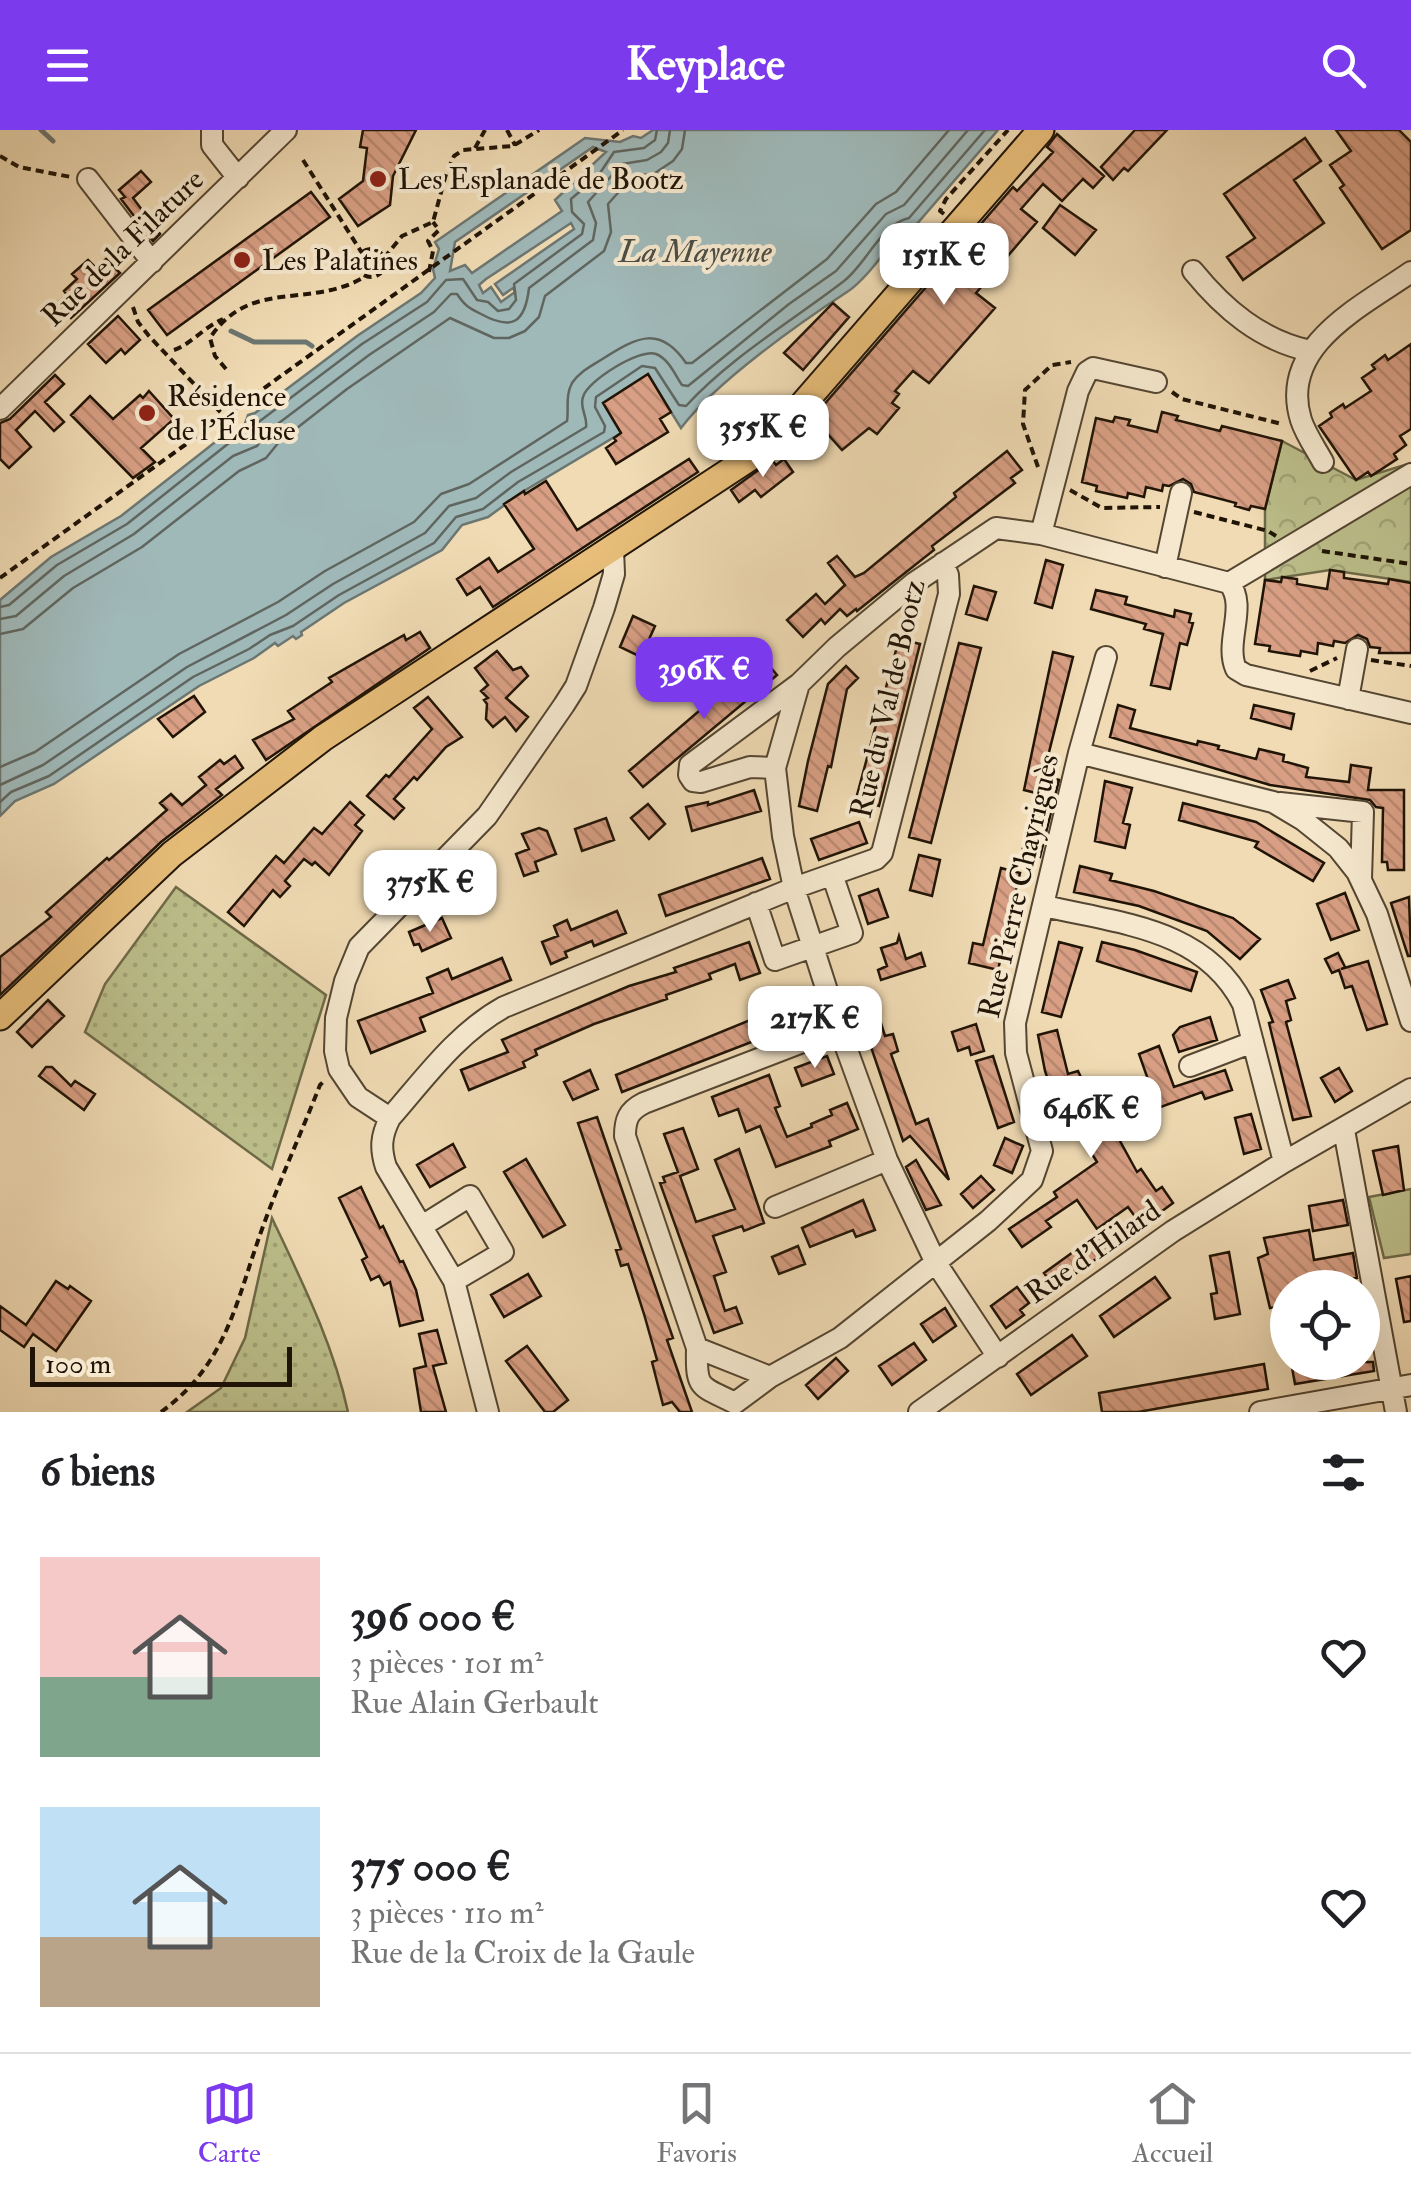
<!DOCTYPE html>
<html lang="fr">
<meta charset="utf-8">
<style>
body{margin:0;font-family:"IM FELL Double Pica",serif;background:#f2f2f2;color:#202124;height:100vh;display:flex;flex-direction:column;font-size:38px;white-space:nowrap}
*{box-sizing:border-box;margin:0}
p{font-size:32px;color:#757577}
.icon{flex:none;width:55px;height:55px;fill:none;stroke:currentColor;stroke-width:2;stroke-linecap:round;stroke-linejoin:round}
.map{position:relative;height:1282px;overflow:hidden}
.side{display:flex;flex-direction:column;background:#fff;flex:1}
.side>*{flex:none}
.fabs{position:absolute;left:1270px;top:1140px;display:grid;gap:20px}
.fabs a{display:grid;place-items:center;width:110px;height:110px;border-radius:50%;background:#fff;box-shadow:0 10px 40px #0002;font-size:50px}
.scale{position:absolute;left:30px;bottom:25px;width:262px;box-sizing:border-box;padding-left:10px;border:5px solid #201406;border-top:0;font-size:28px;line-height:35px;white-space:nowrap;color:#201406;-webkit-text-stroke:8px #f5e8ce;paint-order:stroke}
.price{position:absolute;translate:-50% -85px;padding:0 22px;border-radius:20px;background:#fff;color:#222;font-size:32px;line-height:65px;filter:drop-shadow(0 2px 5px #0008)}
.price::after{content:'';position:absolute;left:50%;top:60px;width:30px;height:22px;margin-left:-15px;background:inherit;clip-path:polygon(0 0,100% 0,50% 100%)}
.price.active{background:#7c3aed;color:#fff}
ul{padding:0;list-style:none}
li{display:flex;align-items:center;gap:30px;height:250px;padding:0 40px}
li span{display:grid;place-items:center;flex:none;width:280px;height:200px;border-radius:0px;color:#555}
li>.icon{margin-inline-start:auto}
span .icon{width:120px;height:120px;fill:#fffc;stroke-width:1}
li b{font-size:42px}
h2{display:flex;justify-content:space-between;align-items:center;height:120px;padding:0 40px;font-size:42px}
header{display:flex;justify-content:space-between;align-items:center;height:130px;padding:0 40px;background:#7c3aed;color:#fff;font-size:45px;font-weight:800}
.tab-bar{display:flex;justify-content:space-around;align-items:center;height:140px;border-top:2px solid #e0e0e0;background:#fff;font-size:28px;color:#757577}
.tab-bar a{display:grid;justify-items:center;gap:5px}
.tab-bar .active{color:#7c3aed}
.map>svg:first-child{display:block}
.grass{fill:url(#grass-dots);stroke:#6e6a48;stroke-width:2.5}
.park{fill:url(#park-crowns);stroke:#6e6a48;stroke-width:2.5}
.pitch{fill:#bcbf8b;stroke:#6e6a48;stroke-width:2.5}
.water{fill:#9fb8b8;stroke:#6c7671;stroke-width:2.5;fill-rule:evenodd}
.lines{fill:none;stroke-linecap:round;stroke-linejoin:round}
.shore{stroke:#60665f;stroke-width:2.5}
.stream{stroke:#6c7671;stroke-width:5}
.building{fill:url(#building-back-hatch);stroke:#201406;stroke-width:2.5}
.minor-casing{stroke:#544632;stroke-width:24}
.major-casing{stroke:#201406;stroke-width:29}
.path{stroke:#201406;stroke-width:4;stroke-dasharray:8 5;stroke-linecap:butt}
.minor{stroke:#f5e8ce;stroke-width:20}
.major{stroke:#e8be7a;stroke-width:25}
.poi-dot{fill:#8f2418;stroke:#f5e8ce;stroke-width:4}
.labels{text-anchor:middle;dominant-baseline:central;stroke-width:8;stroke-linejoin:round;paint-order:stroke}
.poi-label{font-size:30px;fill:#201406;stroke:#f5e8ce;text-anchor:start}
.street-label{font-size:30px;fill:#201406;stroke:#f5e8ce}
.water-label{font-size:32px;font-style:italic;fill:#4c4d44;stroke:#f5e8ce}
</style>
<header><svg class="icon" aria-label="menu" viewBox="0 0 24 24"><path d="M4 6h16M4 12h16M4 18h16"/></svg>Keyplace<svg class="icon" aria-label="search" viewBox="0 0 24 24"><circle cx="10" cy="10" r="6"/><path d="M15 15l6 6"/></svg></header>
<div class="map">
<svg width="1411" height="1282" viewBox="0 0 1411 1282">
<defs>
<pattern id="grass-dots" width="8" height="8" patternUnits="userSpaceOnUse" patternTransform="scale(2.5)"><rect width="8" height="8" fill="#bcbf8b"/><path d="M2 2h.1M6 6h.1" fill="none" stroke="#a1a376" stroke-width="1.8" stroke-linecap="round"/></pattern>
<pattern id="park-crowns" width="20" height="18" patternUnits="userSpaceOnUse" patternTransform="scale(2.5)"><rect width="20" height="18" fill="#bcbf8b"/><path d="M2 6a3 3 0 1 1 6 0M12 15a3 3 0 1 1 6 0" fill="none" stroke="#a1a376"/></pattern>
<pattern id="building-back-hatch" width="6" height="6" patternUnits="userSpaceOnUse" patternTransform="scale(2.5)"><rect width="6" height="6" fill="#d89f84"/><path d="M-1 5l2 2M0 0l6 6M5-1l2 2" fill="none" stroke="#b98870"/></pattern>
</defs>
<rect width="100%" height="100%" fill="#f0dbb4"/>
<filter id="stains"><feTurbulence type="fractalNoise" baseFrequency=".002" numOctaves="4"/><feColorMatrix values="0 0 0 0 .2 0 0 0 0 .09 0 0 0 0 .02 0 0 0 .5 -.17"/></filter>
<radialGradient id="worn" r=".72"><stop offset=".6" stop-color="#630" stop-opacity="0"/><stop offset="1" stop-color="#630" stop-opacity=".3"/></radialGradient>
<path class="grass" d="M176,757L326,865L272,1039L85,902L105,854Z
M272,1088C302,1152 333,1213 348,1282H187L221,1258L245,1208Z"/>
<path class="park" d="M1282,311L1356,350L1411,333V452L1330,440L1265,450V379Z"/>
<path class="pitch" d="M1411,1059V1124L1384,1128L1369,1067Z"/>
<path class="water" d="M653,0H998L909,103L903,99C888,117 866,150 847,162C798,194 716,252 681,298L648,245L621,303L524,361L488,387L462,395L442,420L344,473L301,502L302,505L296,509L293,506L278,516L275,513L254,528L199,556L54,654L15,671L0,686V470L51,427L121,386L228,302C241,303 244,298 248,285L255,283L357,206L421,163L435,148L433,139L439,119L435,112L585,8L620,12L633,6L641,8ZM593,17L606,22L555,70L562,81L472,143L465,135L450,141L455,112ZM571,93L574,99L495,154L503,165L513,158L515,162L501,172L491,157L483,163L479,155L486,149Z"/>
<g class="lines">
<path class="shore" d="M0,477L9,475L57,435L127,394L229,313L249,306L256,294L362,214L427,172L446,150L463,149L477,170L488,172L498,181L509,179L516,170L514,154L582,104L584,94L572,82L571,69L598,46L614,22L644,18L655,10L657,0
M0,489L16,486L64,446L134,404L233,326L257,316L267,302L369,225L434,182L451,164H457C465,176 469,178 481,184C512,201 525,193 529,158L593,110L596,93L588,72L622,34L647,30L661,22L668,13L670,0
M0,504L23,499L73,458L142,417L239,341L266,328L279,312L347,259L450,188L494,208H509L525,201L539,187L545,166L604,121L611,102L608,74L632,47L655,43L673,31L682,19L685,0
M0,637L35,622L179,524L278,472L325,441L414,392L441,364L469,354L567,291C569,279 565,266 572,253C580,241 593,235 604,228C637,207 660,195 686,233H692L827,129L876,74L896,62L949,0
M0,655L43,635L187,537L286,485L333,454L425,403L449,376L476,368L511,342L586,297C588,287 579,278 583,267C587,251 640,218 656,224C669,229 675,245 682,255L688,256L789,174L836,141L886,84L904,75L968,0
M0,672L11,662L49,646L193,547L249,519L270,505L293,496L339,465L434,413L456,387L483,379L518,352L604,302L605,296L595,277L596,267L642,236L655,238L679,275L686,276C731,227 792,191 844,151C867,133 880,95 909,88L985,0"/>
<path class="stream" d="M41,0L53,11
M231,201L254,212H306L312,216"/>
</g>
<path class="building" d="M363,0H416L393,46L390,75L358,96L339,69L363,51L367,18L360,17Z
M1135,0H1167L1128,41L1124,38L1113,50L1101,37Z
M1336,0H1399L1411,12V100L1382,119L1340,58L1344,55L1330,35L1351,21Z
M1057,4L1104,46L1093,58L1083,49L1062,71L1043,54L1021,79L1037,92L976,163L995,178L929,253L913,241L895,261L899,264L892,273L899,278L877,304L869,298L842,320L824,300L812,310L802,300L1013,57L1017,61L1053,22L1047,17Z
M1305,8L1321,31L1294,50L1324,93L1243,150L1227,127L1255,108L1224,64Z
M141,41L151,52L133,68L160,104L153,111L121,69L125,67L119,60Z
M311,62L330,87L167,205L148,180Z
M1060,75L1096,100L1075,125L1043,98Z
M106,129L120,143L71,188L57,173L67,165L64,161L77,149L72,144L88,130L96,138Z
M833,173L849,187L803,240L784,223Z
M118,186L140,210L125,224L121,219L106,233L88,214Z
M1411,214V299L1400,306L1406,315L1394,324L1397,329L1371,346L1368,342L1356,350L1319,296L1332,287L1330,283L1343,274L1345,278L1371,261L1362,248L1375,239L1372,235L1385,225L1388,230Z
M648,244L671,282L660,289L668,302L616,334L606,318L616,311L614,308L621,303L603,273Z
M55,245L64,254L45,272L64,292L54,301L35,281L16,300L31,317L9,338L0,329V293L10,289Z
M149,261L174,289L141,318L155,332L133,348L71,285L90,266L113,289L140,265L143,268Z
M1162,282L1178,286L1176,290L1220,301L1222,296L1282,311L1265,379L1251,376L1249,380L1235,376L1236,373L1194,362L1191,354L1183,349L1169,356L1163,355L1162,361L1146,357L1144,367L1128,363L1127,368L1096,361L1097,356L1082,352L1096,288L1113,292L1115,287L1130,290L1128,295L1157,302Z
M1007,321L1022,340L1011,348L1015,353L932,416L934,420L857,481L856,479L847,486L840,479L825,494L821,489L803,507L787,490L816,464L825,474L845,455L828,433L837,426L855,447L864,443L956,367L954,363Z
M689,329L698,342L493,477L480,457L467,465L457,449L489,428L498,442L534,419L504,374L524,361L525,364L546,351L577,400Z
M784,329L793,342L761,367L755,360L739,372L731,360L772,330L776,335Z
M1046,430L1063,435L1052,478L1035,473Z
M1330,440L1344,442V448L1388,454L1389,449L1411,453V523H1379L1380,518L1370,517L1367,509L1358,505L1345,513L1334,511L1333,516L1318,513L1317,524L1301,521L1300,526L1269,521L1270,516L1255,514L1265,450L1281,452L1282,447L1297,449V454L1327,459Z
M974,456L996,462L987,490L966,484Z
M1096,460L1127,467L1125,474L1174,487L1175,480L1191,484L1189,492L1193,493L1187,515L1180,513L1170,559L1151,555L1163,504L1144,499L1146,494L1091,479Z
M633,486L655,496L641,527L620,517Z
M420,502L430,518L266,630L253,610L294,589L288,581L332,552L329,548L404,505L406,510Z
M899,509L920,514L879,676L856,669Z
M959,513L981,518L931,713L909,707Z
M497,521L513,540L521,537L528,546L506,568L528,587L516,601L505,587L493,597L486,589L487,574L484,570L488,568L481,561L488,555L475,538Z
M1053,522L1073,527L1043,646L1059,650L1040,727L1022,722L1036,663L1024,660Z
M762,527L777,545L643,657L629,641Z
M846,536L858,548L847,559L831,637L828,636L817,681L799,676L808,631L828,554Z
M194,566L205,582L173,607L158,589Z
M428,567L462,607L446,617L417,650L414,647L394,669L404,678L394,689L367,666L386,645L389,647L432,599L414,578Z
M1118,575L1135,580L1130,598L1197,615L1198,611L1219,616L1218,619L1256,629L1259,619L1284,625L1283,631L1308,638L1306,647L1349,652L1351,635L1371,638L1368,660H1404V740H1388L1387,732H1382L1383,678L1376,677L1370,670L1270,655L1110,607Z
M1254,575L1294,584L1291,599L1251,588Z
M235,626L243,638L216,659L222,665L161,712L0,865V827L51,787L46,782L107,728L109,730L167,680L160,673L171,664L182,675L206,655L199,647L220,630L224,634Z
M1105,651L1132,658L1123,693L1130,695L1125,718L1095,711Z
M754,660L761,681L692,701L686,677L708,672V675Z
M350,672L364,685L355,695L362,701L329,745L315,732L312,735L304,729L285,751L290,756L280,767L273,760L244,796L228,782L276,726L284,733L314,698L322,704Z
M1183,673L1256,692L1324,733L1313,751L1255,717L1258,712L1179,690Z
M648,674L665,694L649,709L631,688Z
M606,688L614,710L582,721L575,699Z
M859,692L867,713L819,730L811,709Z
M539,698L547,701L556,724L535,732L538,741L524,746L516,724L529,719L522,704Z
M919,725L940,730L932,766L910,760Z
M762,728L770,749L666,786L659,765Z
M1080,736L1112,744L1110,750L1154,761L1233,788L1260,809L1240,829L1207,801L1139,776L1074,762Z
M1001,738L1020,743L998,840L969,833L973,813L983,815Z
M878,759L888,787L868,794L859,766Z
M1345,763L1359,800L1331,810L1317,774Z
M1409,767L1411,826H1408L1391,773Z
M617,781L626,803L594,816L592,811L565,822L567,827L551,834L542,812L558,806L554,796L567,790L571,800Z
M442,788L451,808L422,821L419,814L414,815L409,802Z
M899,806L906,829L921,823L925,836L881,850L878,840L887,836L881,818L897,813Z
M749,812L760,843L740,850L735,834L709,844L711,849L666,865L667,869L594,894L535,920L537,925L523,932L525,937L469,960L461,940L508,922L502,910L629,856L676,842L674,838Z
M1059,812L1082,818L1061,887L1042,882Z
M1102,812L1135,820L1197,842L1191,861L1097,831Z
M1338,823L1345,837L1341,839L1368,831L1387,894L1367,900L1352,856L1345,858L1339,840L1332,843L1325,829Z
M502,828L511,850L420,888L425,901L371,923L358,891L433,863L427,848L448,839L452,849Z
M1288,850L1295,868L1286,871L1291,890L1286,892L1311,986L1293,990L1269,893L1273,892L1261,860Z
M872,865L885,906L893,904L898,921L891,924L916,994L928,989L949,1050L910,1006L903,1011L855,870Z
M804,868L811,889L622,962L616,945Z
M48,870L64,886L32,917L17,902Z
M1210,887L1217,910L1179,922L1173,905L1180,897Z
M976,894L984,921L971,925L969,917L958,921L952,902Z
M1057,900L1068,944L1078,941L1093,973L1086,977L1103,1009L1115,1002L1137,1042L1141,1039L1156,1061L1162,1057L1173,1073L1142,1096L1128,1077L1097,1099L1077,1070L1046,1091L1051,1097L1022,1117L1009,1099L1057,1067L1054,1062L1097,1032L1057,967L1054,968L1045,941L1038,905Z
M1159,916L1174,957L1225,940L1232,960L1205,969L1202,962L1158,978L1139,924Z
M827,926L834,944L802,956L795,938Z
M993,926L1014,992L998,998L976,931Z
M46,937H52L71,956L75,951L95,964L84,980L39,946Z
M1339,938L1352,961L1335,972L1321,948Z
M590,940L598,959L573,970L564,952Z
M769,945L780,976L775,978L787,1007L812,997L811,994L832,985L830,980L847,973L858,999L829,1011L831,1016L776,1037L760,996L746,1002L738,979L719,986L712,967Z
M1251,984L1261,1019L1244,1024L1235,988Z
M597,987L665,1185L673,1208L667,1210L692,1282H680L672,1272L663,1275L652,1232L657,1230L644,1184L628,1134L621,1136L616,1120L621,1119L578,993Z
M683,998L698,1039L680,1046L696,1092L735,1079L715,1030L739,1019L764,1093L744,1101L742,1096L713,1106L726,1142L714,1146L725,1181L736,1177L742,1193L714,1203L660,1053L665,1052L663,1047L678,1042L664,1004Z
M1005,1008L1023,1016L1012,1043L994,1035Z
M453,1014L465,1037L430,1057L417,1035Z
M1398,1016L1404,1060L1383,1065L1373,1021Z
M526,1029L565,1095L543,1107L504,1042Z
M916,1030L941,1075L926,1080L906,1037Z
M981,1046L994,1060L973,1078L961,1064Z
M361,1057L380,1098L383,1096L400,1132L403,1131L416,1160L423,1190L400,1196L390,1152L384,1155L379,1146L371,1150L362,1130L367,1127L339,1068Z
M863,1070L875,1100L856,1107L853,1100L810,1117L802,1098Z
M1343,1070L1348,1095L1313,1101L1309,1076Z
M1105,1099L1116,1115L1055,1158L1044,1143Z
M1309,1100L1314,1130L1353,1123L1357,1148L1319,1154V1158H1288V1175L1270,1178L1258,1128L1268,1124L1264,1108Z
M798,1116L805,1134L779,1144L772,1127Z
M1229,1122L1240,1184L1215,1189L1211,1164L1217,1163L1210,1126Z
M528,1144L541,1166L504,1187L491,1165Z
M1411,1146V1191L1404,1192L1396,1149Z
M1155,1147L1170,1168L1114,1207L1100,1186Z
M56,1151L68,1159L70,1156L91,1171L56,1221L33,1204L24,1217L0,1200V1176L26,1195Z
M1017,1157L1029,1173L1020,1180L1024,1185L1006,1198L991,1176Z
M945,1178L956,1196L933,1212L921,1194Z
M437,1200L446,1233L433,1236L446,1282H421L414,1239L426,1236L419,1204Z
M1072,1205L1087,1226L1031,1265L1017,1244Z
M914,1213L926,1230L892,1255L879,1236Z
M527,1216L568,1270L553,1282H545L506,1231Z
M836,1228L848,1241L818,1269L806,1255Z
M1291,1232H1373L1374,1241L1295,1254Z
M1264,1234L1268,1259L1138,1282H1102L1099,1263Z"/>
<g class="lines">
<defs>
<path id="minor" d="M212,0V15L238,48
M88,49L152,132
M1193,141C1224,179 1260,210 1310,221
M0,279L286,0
M1323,332C1316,319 1306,305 1301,290C1278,216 1361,177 1411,142
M1041,404L1078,261L1087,242L1093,238L1156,252
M1165,437L1181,363
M1229,453L1411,344
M1348,569L1357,519
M1079,623L1273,672L1303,690L1338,718L1357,742L1377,784L1411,891
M775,638L750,637L701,652L693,651L689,645L690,635L799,554
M1280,673L1363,682L1361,749
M756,773L775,830L852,803L833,747
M1045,776C1120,794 1204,798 1243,874L1284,1032
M1190,936L1253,912
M390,988L358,967L339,939L335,921L336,888L345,851L359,817L487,686L564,575L576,556L604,478L614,444L613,419
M1344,1000L1396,1282
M775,1077L887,1030
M422,1096L470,1066L503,1122L454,1151
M697,1218L625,1006C625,990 628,981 644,973L839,898
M998,1227L936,1133L887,1030L839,898L794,758L783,706L775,638L799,554L837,517L914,453L996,398L1041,404L1229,453C1248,476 1224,512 1236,539L1246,545L1411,583
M770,1247L697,1218C696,1260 699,1255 735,1273L770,1247L840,1208L988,1091L1032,1050L1042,1021L1016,923L1015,893L1079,623L1106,527
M488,1282L454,1151L386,1037C380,1018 381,1006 390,988C425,948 457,903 504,877L794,758L876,729L882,723L949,464L948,445L943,433
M919,1282L1173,1101L1284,1032L1411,959
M1260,1282L1411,1255"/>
<path id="major" d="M0,887L172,724L323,608L754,325L783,297L1041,0"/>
</defs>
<use href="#minor" class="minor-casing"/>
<use href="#major" class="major-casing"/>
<path class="path" d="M507,0L515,15
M475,18L485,0
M0,26L19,37L71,47
M303,30L362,123
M944,84L940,81L946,69L1008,0
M357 133a14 14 0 1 1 28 0a14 14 0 1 1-28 0Z
M384,128L402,106L433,92L446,44L454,26L463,20L513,16L539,0
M429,142L433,121L428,111L439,100L433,92
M133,177L138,192L149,206L225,287
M174,220C190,215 204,197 223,189
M226,239L215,226L210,208C250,147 311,180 366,146
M1172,262L1182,269L1282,294
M1038,337L1023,294L1025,260L1052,235L1071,232
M1070,360L1102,378L1160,377
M1194,382L1268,401L1276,406
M1322,421L1411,434
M0,448L623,0
M1371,530L1411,536
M1310,541L1337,528
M161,1282C230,1232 237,1165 265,1091C282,1045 302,1001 320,955L324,951"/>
<use href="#minor" class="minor"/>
<use href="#major" class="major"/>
</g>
<g class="poi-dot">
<circle cx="378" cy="49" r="10"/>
<circle cx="242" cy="130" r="10"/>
<circle cx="147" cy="283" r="10"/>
</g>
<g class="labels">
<g class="poi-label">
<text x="398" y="49">Les Esplanade de Bootz</text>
<text x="262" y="130">Les Palatines</text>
<text x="167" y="266">Résidence<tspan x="167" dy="34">de l'Écluse</tspan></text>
</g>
<g class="street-label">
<text transform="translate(123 118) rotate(-44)">Rue de la Filature</text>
<text transform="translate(888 569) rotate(-77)">Rue du Val de Bootz</text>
<text transform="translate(1019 756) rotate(-77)">Rue Pierre Chayriguès</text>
<text transform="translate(1093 1122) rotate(-35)">Rue d'Hilard</text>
</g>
<g class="water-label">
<text x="695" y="122">La Mayenne</text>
</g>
</g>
<rect width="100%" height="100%" filter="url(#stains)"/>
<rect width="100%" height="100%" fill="url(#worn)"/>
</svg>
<div class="fabs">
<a><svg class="icon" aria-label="locate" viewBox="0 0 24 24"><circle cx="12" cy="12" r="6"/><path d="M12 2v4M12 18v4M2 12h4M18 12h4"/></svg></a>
</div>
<div class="scale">100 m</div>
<b class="price" style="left:944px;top:178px">151K €</b>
<b class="price" style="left:763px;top:350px">355K €</b>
<b class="price active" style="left:704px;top:592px">396K €</b>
<b class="price" style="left:430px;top:805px">375K €</b>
<b class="price" style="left:815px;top:941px">217K €</b>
<b class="price" style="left:1091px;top:1031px">646K €</b>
</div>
<section class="side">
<h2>6 biens<svg class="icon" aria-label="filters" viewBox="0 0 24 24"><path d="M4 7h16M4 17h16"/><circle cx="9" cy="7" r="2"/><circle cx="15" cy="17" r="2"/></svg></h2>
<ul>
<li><span style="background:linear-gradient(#f6c9c9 60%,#7fa58c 0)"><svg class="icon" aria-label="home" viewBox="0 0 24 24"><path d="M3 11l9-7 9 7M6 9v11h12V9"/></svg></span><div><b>396 000 €</b><p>3 pièces · 101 m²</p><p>Rue Alain Gerbault</p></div><svg class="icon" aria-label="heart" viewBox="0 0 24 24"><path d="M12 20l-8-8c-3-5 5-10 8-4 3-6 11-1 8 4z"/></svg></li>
<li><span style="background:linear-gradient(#bfe0f5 65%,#b9a48a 0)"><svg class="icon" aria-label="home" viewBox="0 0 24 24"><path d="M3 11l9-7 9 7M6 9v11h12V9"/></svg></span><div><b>375 000 €</b><p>3 pièces · 110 m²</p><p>Rue de la Croix de la Gaule</p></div><svg class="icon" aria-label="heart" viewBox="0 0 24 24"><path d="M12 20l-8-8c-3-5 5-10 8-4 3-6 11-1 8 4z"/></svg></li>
</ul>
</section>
<nav class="tab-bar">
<a class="active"><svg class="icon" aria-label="map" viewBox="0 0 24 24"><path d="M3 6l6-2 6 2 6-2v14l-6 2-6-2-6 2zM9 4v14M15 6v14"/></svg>Carte</a>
<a><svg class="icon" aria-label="saved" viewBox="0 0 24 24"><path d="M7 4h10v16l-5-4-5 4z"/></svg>Favoris</a>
<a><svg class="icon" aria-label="home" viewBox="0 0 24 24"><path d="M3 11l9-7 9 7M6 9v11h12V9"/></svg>Accueil</a>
</nav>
